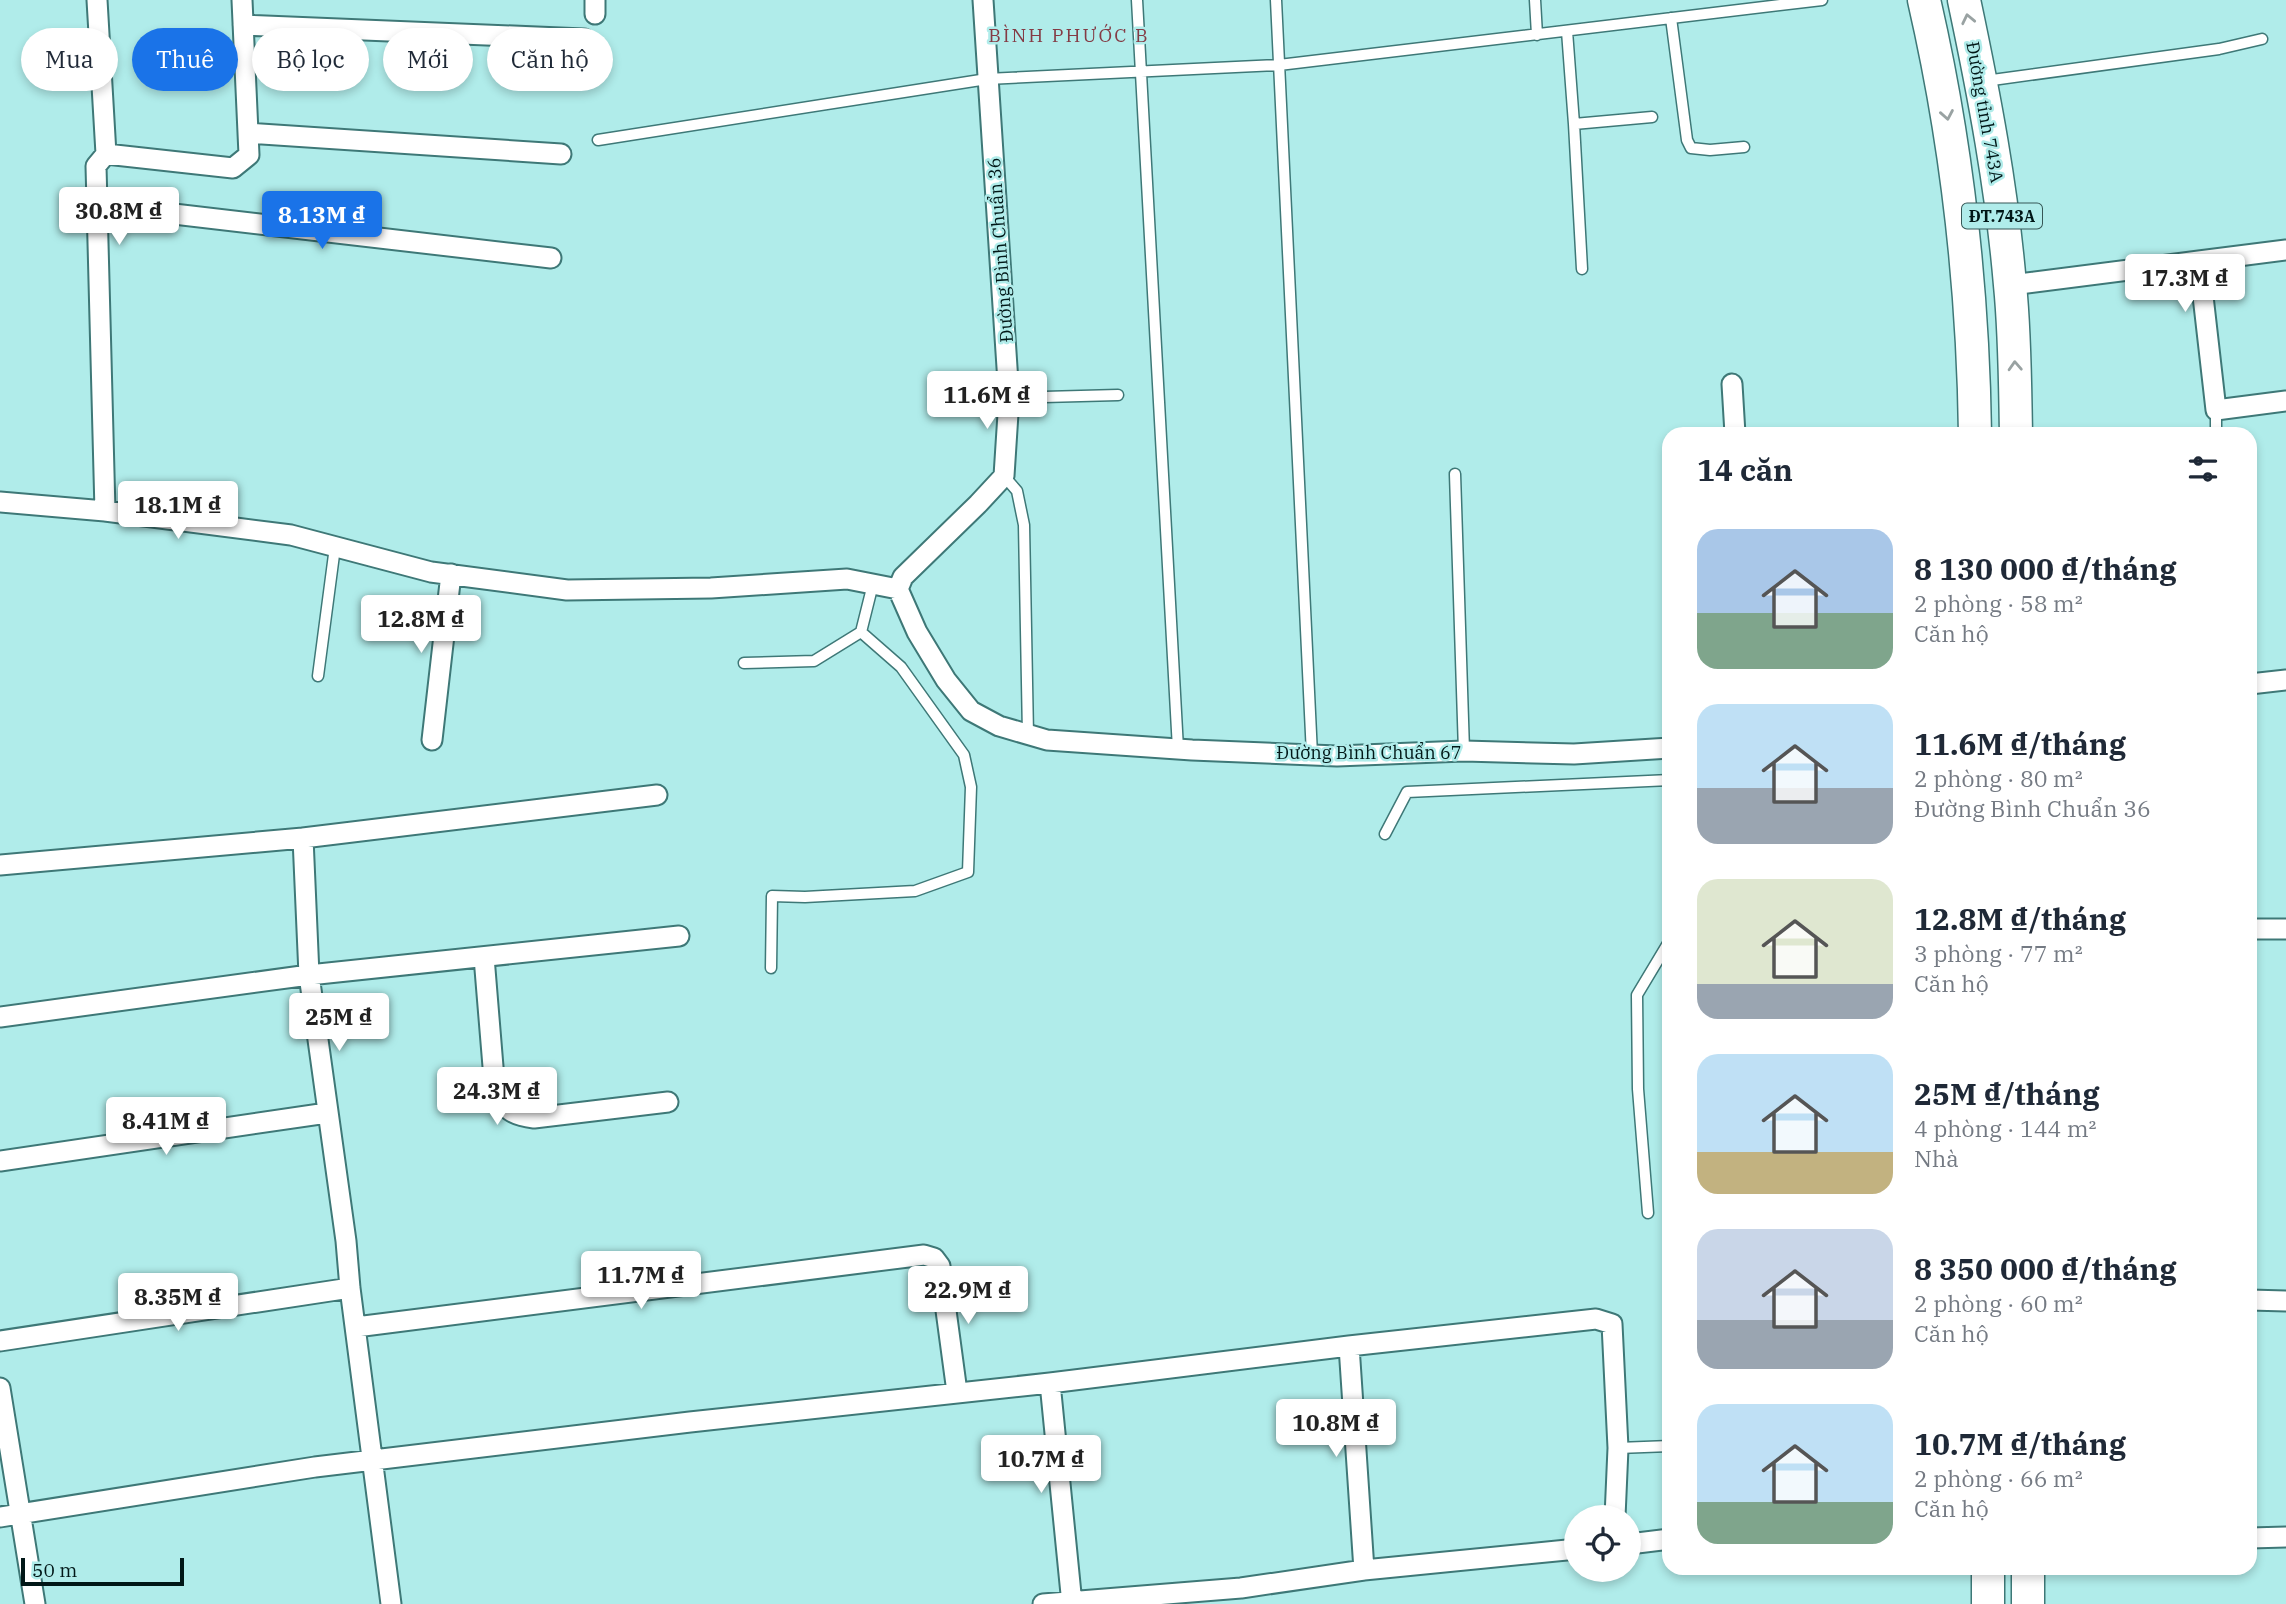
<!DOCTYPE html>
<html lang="vi">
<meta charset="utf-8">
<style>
body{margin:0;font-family:"IBM Plex Serif",serif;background:#f6f6f7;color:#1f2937;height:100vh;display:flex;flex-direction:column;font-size:26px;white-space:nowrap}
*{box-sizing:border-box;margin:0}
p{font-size:23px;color:#747a83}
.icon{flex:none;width:38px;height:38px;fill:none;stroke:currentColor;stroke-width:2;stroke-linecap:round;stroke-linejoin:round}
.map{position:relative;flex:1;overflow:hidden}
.panel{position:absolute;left:1662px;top:427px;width:595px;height:1148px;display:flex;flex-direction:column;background:#fff;border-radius:21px;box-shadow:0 4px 10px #0003}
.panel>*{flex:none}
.top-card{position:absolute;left:21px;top:28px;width:665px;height:63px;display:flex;gap:14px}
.fabs{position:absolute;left:1564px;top:1505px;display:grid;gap:14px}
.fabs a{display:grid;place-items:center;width:77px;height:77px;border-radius:50%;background:#fff;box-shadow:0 4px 10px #0003;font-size:35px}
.scale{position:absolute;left:21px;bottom:18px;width:163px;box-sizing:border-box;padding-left:7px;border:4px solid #011717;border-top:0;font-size:19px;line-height:24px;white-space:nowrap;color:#011717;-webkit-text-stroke:5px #b0ecea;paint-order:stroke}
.price{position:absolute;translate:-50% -60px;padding:0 16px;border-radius:7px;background:#fff;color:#222;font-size:23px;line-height:46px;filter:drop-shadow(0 2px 4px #0008)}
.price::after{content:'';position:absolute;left:50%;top:42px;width:21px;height:16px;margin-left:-10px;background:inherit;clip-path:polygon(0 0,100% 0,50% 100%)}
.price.active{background:#1a73e8;color:#fff}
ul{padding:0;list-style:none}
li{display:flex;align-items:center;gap:21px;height:175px;padding:0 35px}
li span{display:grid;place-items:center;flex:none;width:196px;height:140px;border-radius:21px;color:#555}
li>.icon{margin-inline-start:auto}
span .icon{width:84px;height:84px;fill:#fffc;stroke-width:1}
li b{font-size:30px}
h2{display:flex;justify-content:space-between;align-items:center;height:84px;padding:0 35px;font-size:30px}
.chip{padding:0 24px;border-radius:32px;background:#fff;box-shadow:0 4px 10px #0003;font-size:24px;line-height:63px}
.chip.active{background:#1a73e8;color:#fff}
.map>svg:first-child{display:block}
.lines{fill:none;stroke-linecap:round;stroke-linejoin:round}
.service-casing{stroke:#3e7877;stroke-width:13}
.minor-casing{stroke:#3e7877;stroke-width:23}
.primary-casing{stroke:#3e7877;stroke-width:35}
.service{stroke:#fff;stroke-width:10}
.minor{stroke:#fff;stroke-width:19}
.primary{stroke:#fff;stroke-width:32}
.oneway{stroke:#99a2a2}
.labels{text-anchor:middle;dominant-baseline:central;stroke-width:5;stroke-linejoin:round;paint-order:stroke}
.shield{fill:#b0ecea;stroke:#365756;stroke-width:2}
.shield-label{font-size:16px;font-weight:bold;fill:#011717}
.street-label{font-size:18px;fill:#011717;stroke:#b0ecea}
.neighbourhood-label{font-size:19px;letter-spacing:2px;fill:#843b45;stroke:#b0ecea}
</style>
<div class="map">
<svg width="2286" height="1604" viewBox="0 0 2286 1604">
<rect width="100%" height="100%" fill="#b0ecea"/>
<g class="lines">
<defs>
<path id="service" d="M1137,0L1178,749
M1276,0L1312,755
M1535,0L1537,35
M1671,18L1687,140L1691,148L1710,150L1744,147
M1567,31L1574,124L1652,117
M1985,81L2219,49L2262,39
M1574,124L1582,269
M598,140L987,79L1279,65L1822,0
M1009,398L1118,395
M2216,434V410
M1455,474L1464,751
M1004,476L1017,491L1024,525L1028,735
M744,663L814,661L861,632
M318,676L335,547
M1385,834L1407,792L1670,780
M771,968L772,896L805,897L915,891L968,872L971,787L964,755L901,667L861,632L873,584
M1648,1213L1638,1089L1637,995L1670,940
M1618,1448L1670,1446"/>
<path id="minor" d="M97,0L106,154
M983,0L1009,398L1004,476L978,504L903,577L898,589L917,632L946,680L971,711L999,726L1047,740L1192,750L1337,756L1464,751L1574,754L1670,748
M595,14V0
M243,25L584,39
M248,133L561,154
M97,205L551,258
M2199,261L2286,250
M2011,285L2199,261L2216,410L2286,401
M1732,384L1735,434
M0,502L105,511L291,535L431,572L567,590L711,588L847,579L898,589
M105,511L96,166L106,154L233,168L249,155L242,0
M2250,684L2286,680
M432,740L451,574
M303,838L657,795
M0,865L303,838L309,975L346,1241L350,1288L391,1604
M2250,929H2286
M484,957L495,1091C506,1110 511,1115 534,1118L668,1102
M0,1017L309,975L679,936
M0,1161L327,1113
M2250,1300L2286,1301
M356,1327L924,1255L934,1258L940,1266L957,1392
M0,1341L350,1288
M1349,1346L1364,1570
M1050,1383L1072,1604
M0,1388L35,1604
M0,1517L315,1467L690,1422L1050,1383L1349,1346L1596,1319L1612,1324L1618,1448L1615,1517
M2250,1538L2286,1537
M1629,1544L1670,1539
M1043,1604L1241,1588L1364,1570L1577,1549"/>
<path id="primary" d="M1924,0C1957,143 1973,287 1975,434
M1964,0C1984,94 2002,189 2010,285C2015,334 2015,384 2016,434
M1988,1568V1604
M2028,1568V1604"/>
</defs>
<use href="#service" class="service-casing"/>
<use href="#minor" class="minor-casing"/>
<use href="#primary" class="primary-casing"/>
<use href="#service" class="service"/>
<use href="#minor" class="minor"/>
<use href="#primary" class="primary"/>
</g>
<defs><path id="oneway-chevron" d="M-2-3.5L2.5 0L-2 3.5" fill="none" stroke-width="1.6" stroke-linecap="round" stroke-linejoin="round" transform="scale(1.75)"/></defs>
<g class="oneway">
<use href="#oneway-chevron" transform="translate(1968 19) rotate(-102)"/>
<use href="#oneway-chevron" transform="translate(1947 115) rotate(80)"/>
<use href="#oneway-chevron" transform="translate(2015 366) rotate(-93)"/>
</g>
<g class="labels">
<rect class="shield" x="1962" y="203.5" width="80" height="25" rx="5"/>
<g class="shield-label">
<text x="2002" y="216">ĐT.743A</text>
</g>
<g class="street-label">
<text transform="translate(1985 112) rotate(80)">Đường tỉnh 743A</text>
<text transform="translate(1000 250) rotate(-94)">Đường Bình Chuẩn 36</text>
<text x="1369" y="752">Đường Bình Chuẩn 67</text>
</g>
<g class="neighbourhood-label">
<text x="1069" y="35">BÌNH PHƯỚC B</text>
</g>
</g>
</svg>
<div class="fabs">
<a><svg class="icon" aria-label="locate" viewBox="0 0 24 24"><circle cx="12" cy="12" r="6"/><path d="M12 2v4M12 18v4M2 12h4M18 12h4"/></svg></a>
</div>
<div class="scale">50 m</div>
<b class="price" style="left:119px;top:247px">30.8M ₫</b>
<b class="price active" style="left:322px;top:251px">8.13M ₫</b>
<b class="price" style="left:2185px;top:314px">17.3M ₫</b>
<b class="price" style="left:987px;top:431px">11.6M ₫</b>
<b class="price" style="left:178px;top:541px">18.1M ₫</b>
<b class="price" style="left:421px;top:655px">12.8M ₫</b>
<b class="price" style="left:339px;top:1053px">25M ₫</b>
<b class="price" style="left:497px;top:1127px">24.3M ₫</b>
<b class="price" style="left:166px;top:1157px">8.41M ₫</b>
<b class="price" style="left:641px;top:1311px">11.7M ₫</b>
<b class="price" style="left:968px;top:1326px">22.9M ₫</b>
<b class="price" style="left:178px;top:1333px">8.35M ₫</b>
<b class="price" style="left:1336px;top:1459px">10.8M ₫</b>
<b class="price" style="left:1041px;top:1495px">10.7M ₫</b>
<div class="top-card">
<a class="chip">Mua</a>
<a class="chip active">Thuê</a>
<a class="chip">Bộ lọc</a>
<a class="chip">Mới</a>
<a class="chip">Căn hộ</a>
</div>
<section class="panel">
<h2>14 căn<svg class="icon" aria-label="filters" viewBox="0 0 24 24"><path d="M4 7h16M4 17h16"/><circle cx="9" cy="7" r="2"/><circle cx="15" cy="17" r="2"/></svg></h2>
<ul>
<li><span style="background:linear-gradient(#a9c7e8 60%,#7fa58c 0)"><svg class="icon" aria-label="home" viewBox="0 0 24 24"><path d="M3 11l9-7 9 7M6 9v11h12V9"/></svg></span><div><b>8 130 000 ₫/tháng</b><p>2 phòng · 58 m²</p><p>Căn hộ</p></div></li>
<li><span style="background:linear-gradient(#bfe0f5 60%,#9aa5b1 0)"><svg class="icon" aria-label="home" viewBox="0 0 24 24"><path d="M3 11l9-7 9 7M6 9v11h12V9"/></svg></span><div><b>11.6M ₫/tháng</b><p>2 phòng · 80 m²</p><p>Đường Bình Chuẩn 36</p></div></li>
<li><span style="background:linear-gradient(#dfe7d0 75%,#9aa5b1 0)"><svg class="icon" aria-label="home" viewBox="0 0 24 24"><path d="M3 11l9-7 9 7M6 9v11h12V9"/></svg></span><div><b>12.8M ₫/tháng</b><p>3 phòng · 77 m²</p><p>Căn hộ</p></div></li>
<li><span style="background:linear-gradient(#bfe0f5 70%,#c2b280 0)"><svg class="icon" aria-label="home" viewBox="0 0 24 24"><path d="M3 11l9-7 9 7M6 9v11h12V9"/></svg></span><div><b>25M ₫/tháng</b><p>4 phòng · 144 m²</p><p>Nhà</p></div></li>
<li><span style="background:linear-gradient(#c9d6e8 65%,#9aa5b1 0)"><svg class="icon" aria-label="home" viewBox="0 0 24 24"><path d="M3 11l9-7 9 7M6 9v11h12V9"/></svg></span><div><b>8 350 000 ₫/tháng</b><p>2 phòng · 60 m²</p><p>Căn hộ</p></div></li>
<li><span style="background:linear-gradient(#bfe0f5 70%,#7fa58c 0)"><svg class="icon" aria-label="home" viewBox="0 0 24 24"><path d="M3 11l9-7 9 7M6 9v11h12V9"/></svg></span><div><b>10.7M ₫/tháng</b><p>2 phòng · 66 m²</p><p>Căn hộ</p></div></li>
</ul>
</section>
</div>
